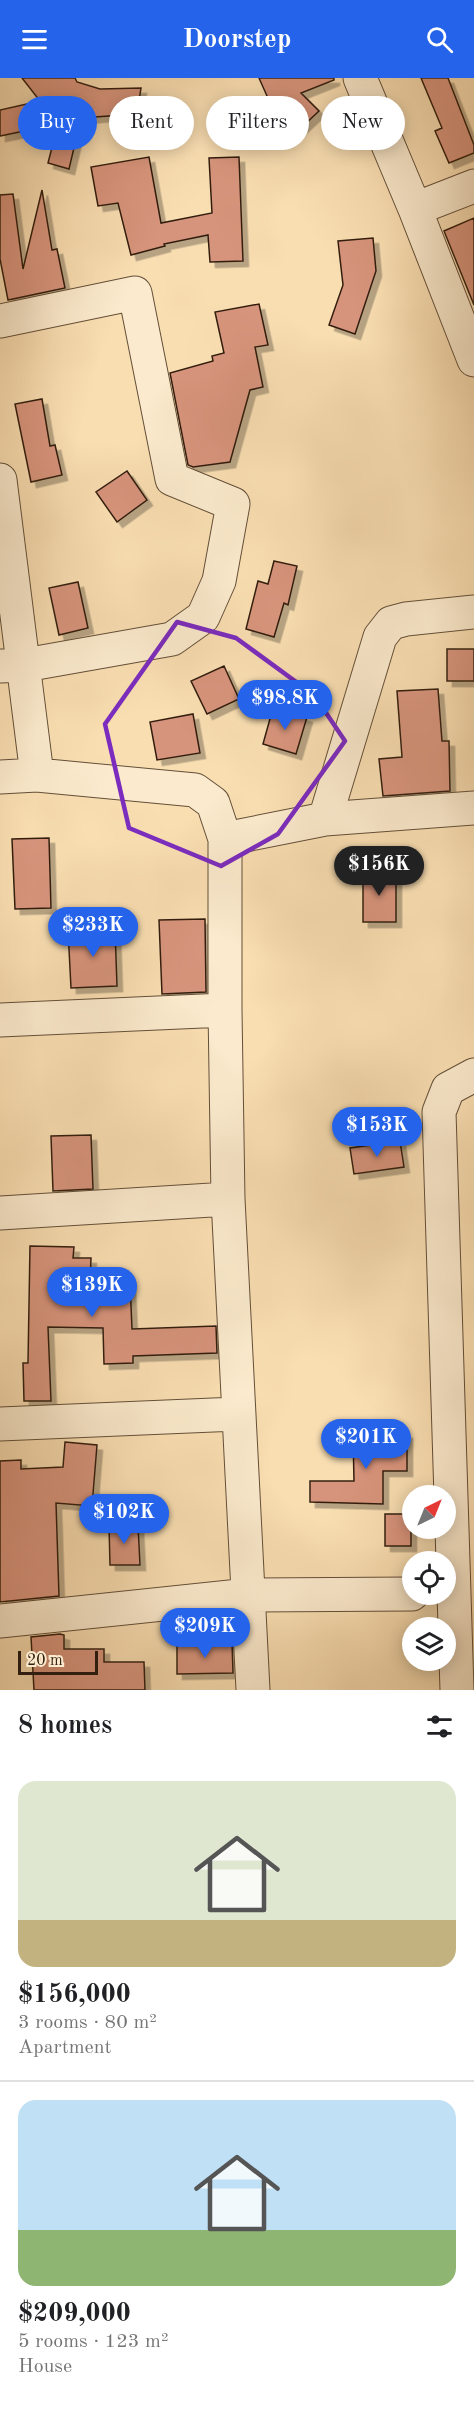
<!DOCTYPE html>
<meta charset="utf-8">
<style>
body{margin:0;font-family:"Old Standard TT",serif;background:#f2f2f2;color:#202124;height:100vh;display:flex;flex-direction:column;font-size:22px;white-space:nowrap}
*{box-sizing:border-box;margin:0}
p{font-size:20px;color:#757577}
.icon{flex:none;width:33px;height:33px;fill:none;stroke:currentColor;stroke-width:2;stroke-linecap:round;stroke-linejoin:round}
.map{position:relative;height:1612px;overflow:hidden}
.side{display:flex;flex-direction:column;background:#fff;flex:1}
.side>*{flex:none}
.hud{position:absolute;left:18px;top:18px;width:438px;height:54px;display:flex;gap:12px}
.needle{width:39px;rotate:43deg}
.controls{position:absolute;left:402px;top:1407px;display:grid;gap:12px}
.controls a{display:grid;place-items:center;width:54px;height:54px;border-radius:50%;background:#fff;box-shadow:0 3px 15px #0003;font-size:30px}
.scale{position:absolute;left:18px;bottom:15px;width:80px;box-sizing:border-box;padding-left:6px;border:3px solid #331f0f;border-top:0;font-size:16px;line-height:21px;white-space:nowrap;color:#331f0f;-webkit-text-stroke:4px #fbeacd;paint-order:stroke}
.price{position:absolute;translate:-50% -51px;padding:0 14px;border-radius:21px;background:#2563eb;color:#fff;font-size:20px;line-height:39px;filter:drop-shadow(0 2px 3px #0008)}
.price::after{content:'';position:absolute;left:50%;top:36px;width:18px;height:14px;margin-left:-9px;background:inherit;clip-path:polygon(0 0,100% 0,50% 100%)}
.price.active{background:#222;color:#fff}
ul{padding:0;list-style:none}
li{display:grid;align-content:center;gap:12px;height:318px;padding:0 18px}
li+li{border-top:2px solid #e0e0e0}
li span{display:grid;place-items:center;height:186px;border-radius:18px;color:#555}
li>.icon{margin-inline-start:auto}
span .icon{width:108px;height:108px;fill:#fffc;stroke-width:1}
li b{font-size:26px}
h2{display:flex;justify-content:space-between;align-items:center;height:72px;padding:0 18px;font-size:26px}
.tag{padding:0 21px;border-radius:27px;background:#fff;box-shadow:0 3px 15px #0003;font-size:21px;line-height:54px}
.tag.active{background:#2563eb;color:#fff}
header{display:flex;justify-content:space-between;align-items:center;height:78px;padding:0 18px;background:#2563eb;color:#fff;font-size:27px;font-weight:700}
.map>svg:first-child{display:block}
.building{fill:#d7947c;stroke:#331f0f;stroke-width:1.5;filter:url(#shadow)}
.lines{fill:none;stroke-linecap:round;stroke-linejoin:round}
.minor-casing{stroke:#644f38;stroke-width:35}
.minor{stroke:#fbeacd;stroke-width:33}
.marked{fill:none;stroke:#7b2cbf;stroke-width:4.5;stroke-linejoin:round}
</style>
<header><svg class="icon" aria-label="menu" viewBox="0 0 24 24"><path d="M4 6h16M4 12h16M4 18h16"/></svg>Doorstep<svg class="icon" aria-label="search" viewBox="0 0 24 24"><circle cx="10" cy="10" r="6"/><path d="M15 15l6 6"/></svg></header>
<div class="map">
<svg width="474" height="1612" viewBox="0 0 474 1612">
<defs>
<filter id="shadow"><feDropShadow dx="5.5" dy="5.5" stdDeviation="0" flood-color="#0004"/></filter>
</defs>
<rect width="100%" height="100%" fill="#f9deb2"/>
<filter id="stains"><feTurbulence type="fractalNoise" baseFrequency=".00333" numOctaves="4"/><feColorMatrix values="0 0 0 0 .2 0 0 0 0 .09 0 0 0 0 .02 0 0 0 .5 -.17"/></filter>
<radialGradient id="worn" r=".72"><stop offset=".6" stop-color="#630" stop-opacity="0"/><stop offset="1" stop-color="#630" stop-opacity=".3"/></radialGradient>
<path class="building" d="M22,0H75L77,4L100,11L141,10L137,36L81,40L69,91L48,85L58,46L0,58V32L40,23Z
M259,0H334V2L301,15L319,33L286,64L268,46L276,38Z
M421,0H448L474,67V75L449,85L435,53L442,50Z
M149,79L161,145L212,135L209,80L239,79L243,183L210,184L208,157L164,166L165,168L131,177L118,125L98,128L91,89Z
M42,112L52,172L57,171L65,210L8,222L0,181V117L13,116L23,191Z
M474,140V227L444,153Z
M373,160L376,193L355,256L329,247L343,207L338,163Z
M259,226L268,267L255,269L263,309L250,312L230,384L193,389L188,387L170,295L213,283L212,278L224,275L215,234Z
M42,321L50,368L55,367L62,397L31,404L15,326Z
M127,393L147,422L117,444L96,414Z
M274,483L297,488L288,527L284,525L274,559L246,551L258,503L268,506Z
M78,504L88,550L59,557L49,510Z
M447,571H474V603H447Z
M224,588L239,621L207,636L191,603Z
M438,611L442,663H449L450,713L383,718L379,681L402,679L397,613Z
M273,630L307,639L296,676L263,666Z
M193,636L200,675L157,682L150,644Z
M49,760L51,830L15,831L12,761Z
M363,795H396V844H363Z
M205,841L206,914L162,916L159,842Z
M115,851L117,908L71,910L68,852Z
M91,1057L93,1111L53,1113L51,1058Z
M400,1063L404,1089L354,1096L350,1070Z
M30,1168L74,1169L73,1180H91L90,1205L130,1204L132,1251L216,1248L217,1275L133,1278V1285L104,1286L103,1250L48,1249L51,1323H24L23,1285H28Z
M353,1355H407V1393H383V1426L310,1424V1403H354Z
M65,1364L97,1367L92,1428L56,1425L59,1518L0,1524V1383L21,1382V1391L63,1389Z
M385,1436H411V1468H385Z
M138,1447L140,1487H110L109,1448Z
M60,1556L64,1557V1571H104V1584H144L145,1612H34L31,1559Z
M232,1565L233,1595L177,1596V1566Z"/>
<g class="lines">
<defs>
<path id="minor" d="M360,0L415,131L474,282
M415,131L474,108
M0,243L135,215L172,401L233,426L219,503L203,539L172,561L25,587L0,588
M0,402L37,697
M0,699L37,697L195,712L213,725L225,761V932L228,1121L253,1612
M325,741L380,559L391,545L406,541L474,534
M225,761L325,741L474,730
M0,942L225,932
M0,1135L228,1121
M0,1346L237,1336
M0,1543L249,1517L412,1516
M457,1612L439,1034L448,1011L474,997"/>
</defs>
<use href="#minor" class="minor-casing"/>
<use href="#minor" class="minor"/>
</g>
<path class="marked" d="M177,544L236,560L314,617L345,663L278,756L221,788L129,750L105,646Z"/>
<rect width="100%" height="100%" filter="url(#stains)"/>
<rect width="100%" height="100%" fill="url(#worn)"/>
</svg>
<div class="controls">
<a><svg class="needle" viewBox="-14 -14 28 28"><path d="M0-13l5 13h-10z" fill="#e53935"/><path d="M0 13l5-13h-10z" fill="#757577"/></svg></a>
<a><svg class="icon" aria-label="locate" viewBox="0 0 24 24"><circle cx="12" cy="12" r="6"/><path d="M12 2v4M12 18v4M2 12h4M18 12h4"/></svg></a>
<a><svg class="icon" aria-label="layers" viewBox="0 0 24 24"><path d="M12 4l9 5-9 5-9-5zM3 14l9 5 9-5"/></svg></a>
</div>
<div class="scale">20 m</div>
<b class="price" style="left:285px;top:653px">$98.8K</b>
<b class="price active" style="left:379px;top:819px">$156K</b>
<b class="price" style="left:93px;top:880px">$233K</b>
<b class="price" style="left:377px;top:1080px">$153K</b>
<b class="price" style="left:92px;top:1240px">$139K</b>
<b class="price" style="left:366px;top:1392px">$201K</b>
<b class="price" style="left:124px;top:1467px">$102K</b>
<b class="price" style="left:205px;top:1581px">$209K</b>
<div class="hud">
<a class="tag active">Buy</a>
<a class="tag">Rent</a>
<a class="tag">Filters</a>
<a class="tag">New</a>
</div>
</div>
<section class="side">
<h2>8 homes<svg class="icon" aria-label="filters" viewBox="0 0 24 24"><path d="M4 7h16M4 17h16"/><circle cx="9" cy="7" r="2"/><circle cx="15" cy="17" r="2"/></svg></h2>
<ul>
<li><span style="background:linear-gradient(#dfe7d0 75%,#c2b280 0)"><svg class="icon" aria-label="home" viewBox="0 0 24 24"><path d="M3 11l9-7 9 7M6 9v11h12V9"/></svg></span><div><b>$156,000</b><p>3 rooms · 80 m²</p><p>Apartment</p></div></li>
<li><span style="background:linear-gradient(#bfe0f5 70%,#8fb573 0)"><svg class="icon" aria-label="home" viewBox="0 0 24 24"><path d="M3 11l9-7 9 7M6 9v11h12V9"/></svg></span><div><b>$209,000</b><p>5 rooms · 123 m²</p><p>House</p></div></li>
</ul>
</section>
